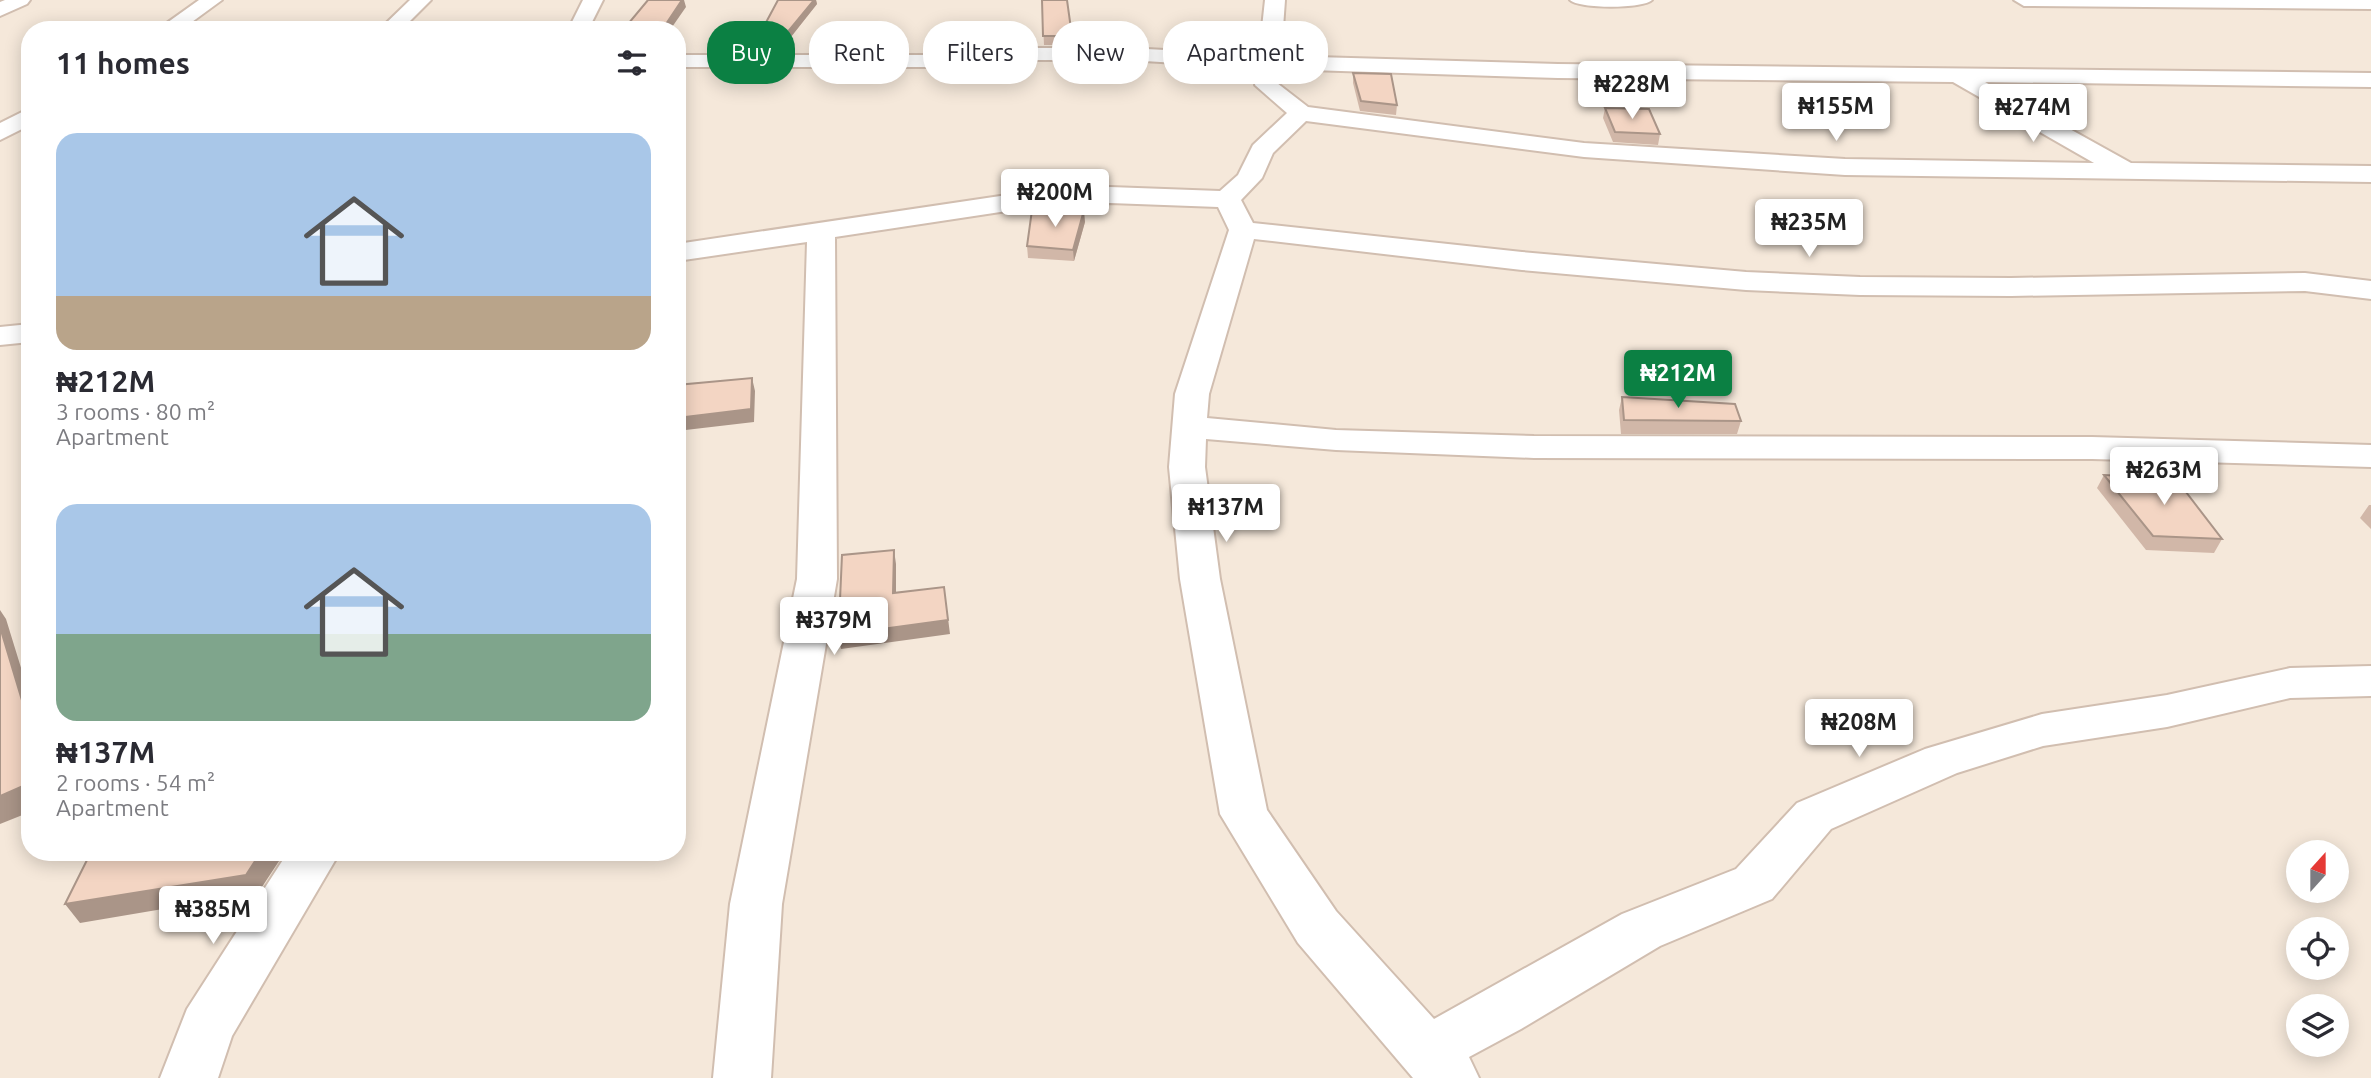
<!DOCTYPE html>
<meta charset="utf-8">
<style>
body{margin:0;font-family:Ubuntu,sans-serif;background:#f2f2f3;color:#2b2b33;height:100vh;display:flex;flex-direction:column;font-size:26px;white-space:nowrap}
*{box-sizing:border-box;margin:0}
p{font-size:23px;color:#7c7c81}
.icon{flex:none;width:38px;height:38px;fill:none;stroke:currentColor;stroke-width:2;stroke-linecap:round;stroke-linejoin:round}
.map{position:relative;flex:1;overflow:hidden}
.side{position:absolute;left:21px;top:21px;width:665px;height:840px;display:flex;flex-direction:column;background:#fff;border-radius:28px;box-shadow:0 4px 18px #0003}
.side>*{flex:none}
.hud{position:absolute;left:707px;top:21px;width:665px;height:63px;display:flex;gap:14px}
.needle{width:46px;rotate:21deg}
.fabs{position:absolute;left:2286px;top:840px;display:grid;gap:14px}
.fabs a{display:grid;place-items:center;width:63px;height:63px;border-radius:50%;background:#fff;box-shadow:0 4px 18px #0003;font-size:35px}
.price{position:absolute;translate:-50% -60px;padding:0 16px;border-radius:7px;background:#fff;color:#222;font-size:23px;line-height:46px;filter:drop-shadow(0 2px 4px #0008)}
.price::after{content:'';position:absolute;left:50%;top:42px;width:21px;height:16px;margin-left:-10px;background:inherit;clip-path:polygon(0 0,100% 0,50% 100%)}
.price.current{background:#0b8043;color:#fff}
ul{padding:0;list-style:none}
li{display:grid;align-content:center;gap:14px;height:371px;padding:0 35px}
li span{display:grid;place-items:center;height:217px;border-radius:21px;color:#555}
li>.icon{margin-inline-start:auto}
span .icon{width:126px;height:126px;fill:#fffc;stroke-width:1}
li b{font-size:30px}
h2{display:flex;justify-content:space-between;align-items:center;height:84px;padding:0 35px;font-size:30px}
.chip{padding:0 24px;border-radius:28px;background:#fff;box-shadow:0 4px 18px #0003;font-size:24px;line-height:63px}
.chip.current{background:#0b8043;color:#fff}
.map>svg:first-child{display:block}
.residential{fill:#f5e8da;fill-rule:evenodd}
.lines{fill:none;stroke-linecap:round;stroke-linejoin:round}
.street-casing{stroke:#d1beb0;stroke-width:4}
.street{fill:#fff;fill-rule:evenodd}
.wall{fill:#d1b7a8}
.shaded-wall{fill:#aa9588}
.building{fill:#f3d5c3;stroke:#aa9588;stroke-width:2}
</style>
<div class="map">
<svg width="2371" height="1078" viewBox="0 0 2371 1078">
<rect width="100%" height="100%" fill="#fdf6ec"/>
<path class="residential" d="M0,0H2371V1078H0ZM30,30H677V852H30ZM2298,852H2336V891H2298ZM2298,929H2336V968H2298ZM2298,1006H2336V1045H2298Z"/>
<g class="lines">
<defs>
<path id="street" d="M5,0H30L27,4L0,16V2Z
M199,0H222L181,30H157Z
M410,0H431L401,30H379Z
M583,0H603L588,30H568Z
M1265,0H1285L1281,56L1558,64L2371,73V87L1985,82L2131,163L2371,166V182L1845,175L1584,157L1306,121L1273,153L1262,178L1241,200L1253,223L1522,252L1746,272L1860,277L2011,278L2305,273L2371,281V299L2305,291L2011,296L1860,295L1746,290L1522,270L1254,239L1209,394L1207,418L1336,430L1534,436L2092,437L2371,445V467L2092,459L1534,458L1336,450L1206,439L1205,467L1220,579L1267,810L1336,911L1434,1019L1622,914L1736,869L1797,803L1925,749L2042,714L2167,695L2290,668L2371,666V696L2290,698L2167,727L2043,746L1957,773L1831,829L1772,899L1660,946L1521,1029L1469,1057L1479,1078H1413L1298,943L1220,814L1180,579L1169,467L1175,394L1229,230L1218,207L1110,203L1007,211L835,237L837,579L782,904L771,1078H713L730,904L797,579L807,242L677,261V244L1007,195L1110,187L1220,191L1238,175L1253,145L1287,113L1255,85L1258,68L1128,60H1023L948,67H677V55H948L1023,48H1128L1259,55ZM1279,69L1558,78L1953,82L2094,163L1845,159L1584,143L1308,107L1277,83Z
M1570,0H1652C1644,9 1578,9 1570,0Z
M2014,0H2371V9L2024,6Z
M30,108V125L0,140V123Z
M30,324V342L0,345V327Z
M288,852H340L232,1036L218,1078H160L187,1009Z"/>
</defs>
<use href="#street" class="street-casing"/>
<use href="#street" class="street"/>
</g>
<path class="wall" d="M778,0H816L817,4L779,52H756L754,45Z
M1042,0L1072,36V45H1044Z
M1353,73L1397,105L1396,115L1360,111L1353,83Z
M1605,108L1660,134L1658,145L1613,142L1603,118Z
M1085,222L1074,261L1028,258L1027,246Z
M1622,397L1741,421L1737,434H1621L1619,410Z
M2104,475L2222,539L2214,553L2146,550L2097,488Z
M2369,505H2371V529L2360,518Z"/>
<path class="shaded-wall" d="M682,0H684L686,7L670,30H662Z
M814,0H816L817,4L779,52L777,45Z
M1084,210L1085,222L1074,261L1073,250Z
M752,378L755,391L754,422L677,431V418Z
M894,550L896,564V608L893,593Z
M944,587L950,634L841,649L838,635Z
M0,610L6,619L30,697V727L0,627Z
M30,783V812L0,824V796Z
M261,852H285L258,893L80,923L65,904Z"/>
<path class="building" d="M648,0H682L662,30H623Z
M778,0H814L777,45H754Z
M1042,0H1067L1072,36H1043Z
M1353,73L1391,74L1397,105L1361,101Z
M1605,108L1649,109L1660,134L1615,132Z
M1032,210H1084L1073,250L1027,246Z
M752,378L751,409L677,418V385Z
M1622,397L1735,404L1741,421L1624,420Z
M2104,475L2176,479L2222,539L2153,536Z
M894,550L893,593L944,587L948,620L838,635L837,601L840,600L842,555Z
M0,627L30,727V783L0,796Z
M91,852H261L246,875L65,904Z"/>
</svg>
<div class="fabs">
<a><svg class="needle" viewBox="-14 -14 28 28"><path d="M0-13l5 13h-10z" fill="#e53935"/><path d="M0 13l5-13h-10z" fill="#7c7c81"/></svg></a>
<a><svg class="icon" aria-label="locate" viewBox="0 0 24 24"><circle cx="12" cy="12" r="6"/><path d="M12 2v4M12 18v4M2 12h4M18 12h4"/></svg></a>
<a><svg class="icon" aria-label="layers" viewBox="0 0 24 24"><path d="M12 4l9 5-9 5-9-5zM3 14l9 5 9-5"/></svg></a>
</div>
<b class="price" style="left:1632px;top:121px">₦228M</b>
<b class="price" style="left:1836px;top:143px">₦155M</b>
<b class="price" style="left:2033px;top:144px">₦274M</b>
<b class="price" style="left:1055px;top:229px">₦200M</b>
<b class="price" style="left:1809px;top:259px">₦235M</b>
<b class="price current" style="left:1678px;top:410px">₦212M</b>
<b class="price" style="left:2164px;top:507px">₦263M</b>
<b class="price" style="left:1226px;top:544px">₦137M</b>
<b class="price" style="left:834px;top:657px">₦379M</b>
<b class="price" style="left:1859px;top:759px">₦208M</b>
<b class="price" style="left:213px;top:946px">₦385M</b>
<div class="hud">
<a class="chip current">Buy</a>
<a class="chip">Rent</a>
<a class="chip">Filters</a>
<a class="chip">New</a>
<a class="chip">Apartment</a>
</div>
<section class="side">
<h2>11 homes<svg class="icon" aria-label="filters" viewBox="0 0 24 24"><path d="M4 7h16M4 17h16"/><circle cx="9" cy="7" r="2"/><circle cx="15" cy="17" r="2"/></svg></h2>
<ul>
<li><span style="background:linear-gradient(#a9c7e8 75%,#b9a48a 0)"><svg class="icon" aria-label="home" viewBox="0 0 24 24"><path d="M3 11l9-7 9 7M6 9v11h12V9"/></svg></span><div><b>₦212M</b><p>3 rooms · 80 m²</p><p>Apartment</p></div></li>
<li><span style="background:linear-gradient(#a9c7e8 60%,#7fa58c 0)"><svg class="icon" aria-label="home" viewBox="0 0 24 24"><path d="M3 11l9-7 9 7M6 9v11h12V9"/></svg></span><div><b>₦137M</b><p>2 rooms · 54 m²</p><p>Apartment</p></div></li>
</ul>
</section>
</div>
